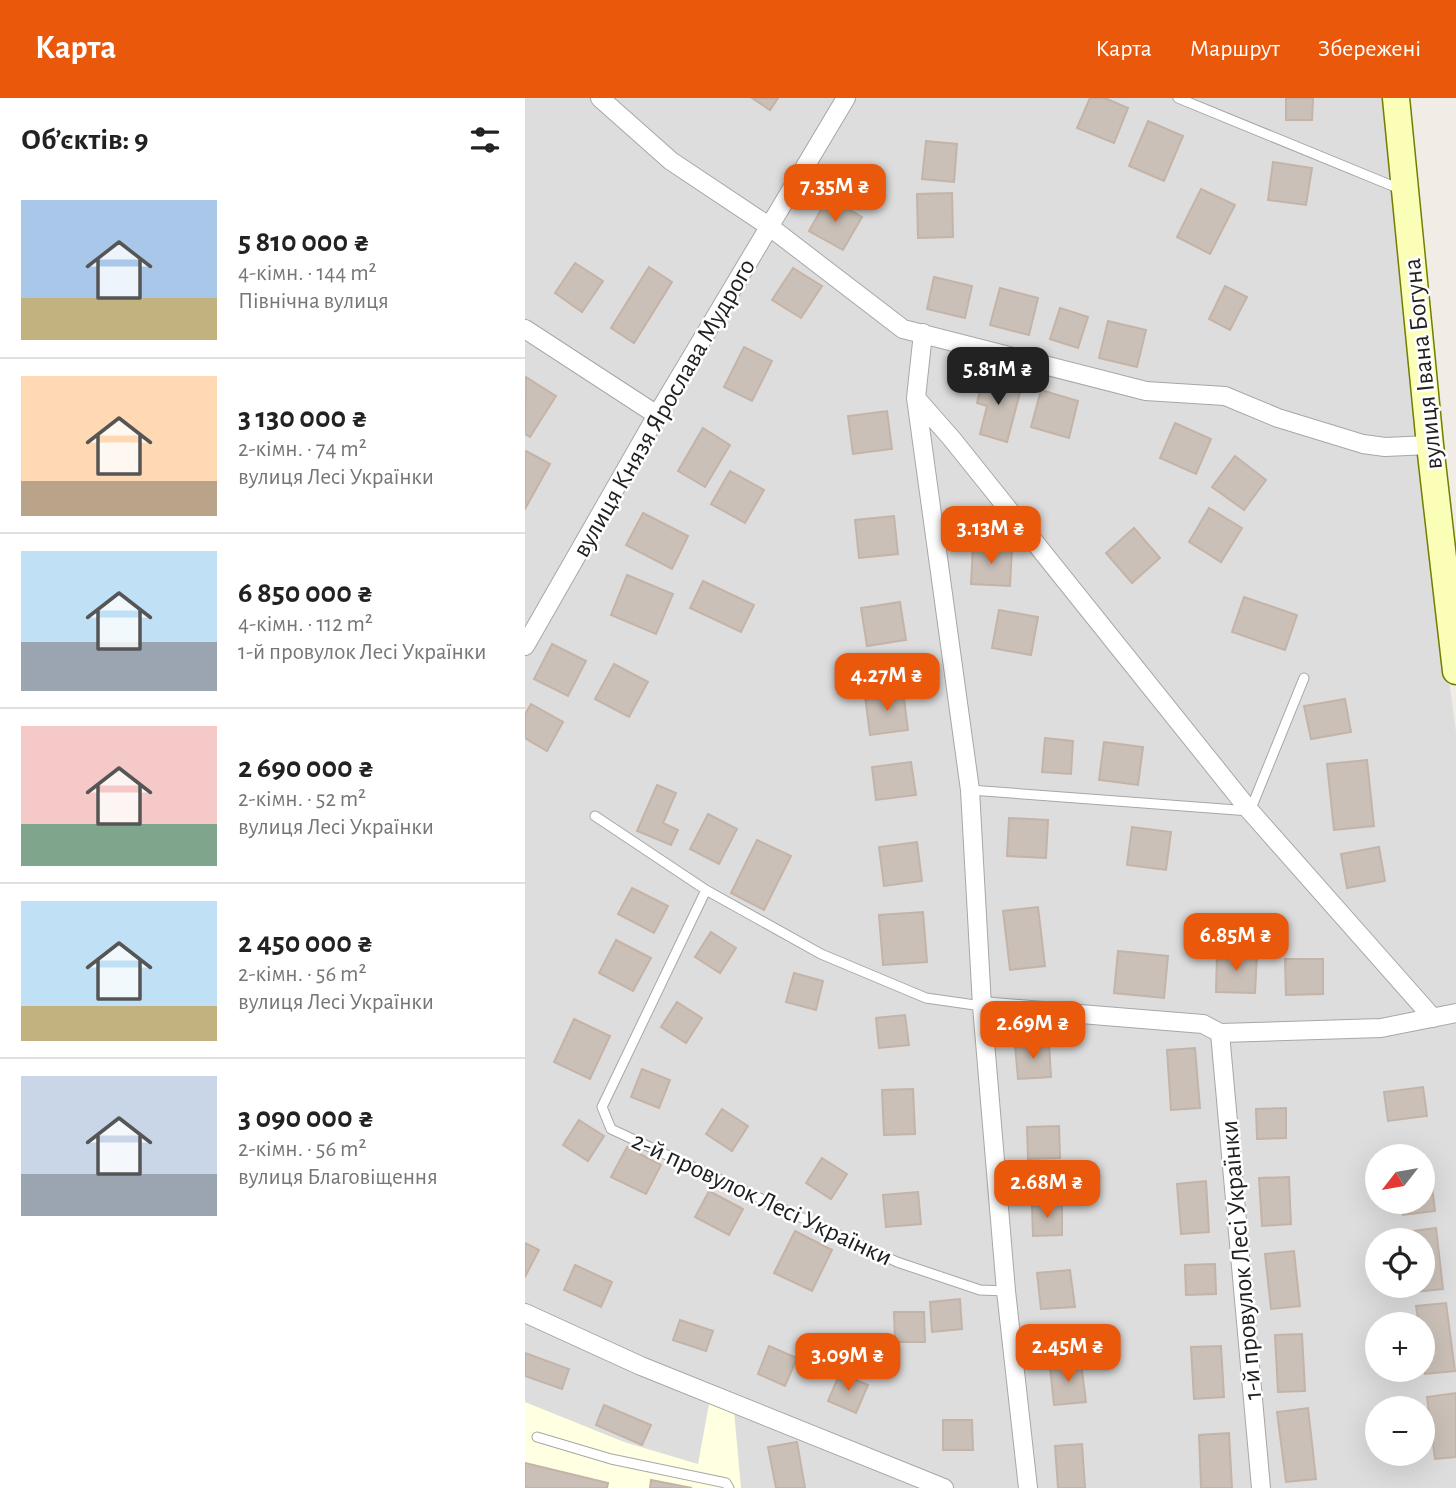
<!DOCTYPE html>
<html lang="uk">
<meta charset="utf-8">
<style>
body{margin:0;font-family:"Alegreya Sans",sans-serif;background:#f6f6f6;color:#222;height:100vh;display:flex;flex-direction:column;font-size:26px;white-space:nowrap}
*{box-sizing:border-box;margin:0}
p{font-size:23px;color:#767676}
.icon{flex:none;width:38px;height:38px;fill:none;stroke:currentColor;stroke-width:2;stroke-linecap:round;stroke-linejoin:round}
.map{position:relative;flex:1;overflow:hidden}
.details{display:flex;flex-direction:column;background:#fff;width:525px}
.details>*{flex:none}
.needle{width:46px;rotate:239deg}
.buttons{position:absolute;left:840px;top:1046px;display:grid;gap:14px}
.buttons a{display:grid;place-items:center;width:70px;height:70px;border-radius:50%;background:#fff;box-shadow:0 7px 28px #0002;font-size:35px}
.price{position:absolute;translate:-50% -60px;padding:0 16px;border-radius:14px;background:#ea580c;color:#fff;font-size:23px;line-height:46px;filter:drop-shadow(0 2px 4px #0008)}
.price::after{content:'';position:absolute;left:50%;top:42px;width:21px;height:16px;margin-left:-10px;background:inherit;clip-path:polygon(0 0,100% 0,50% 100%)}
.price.current{background:#222;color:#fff}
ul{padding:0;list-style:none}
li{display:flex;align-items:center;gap:21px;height:175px;padding:0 21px}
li+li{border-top:2px solid #e0e0e0}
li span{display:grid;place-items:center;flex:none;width:196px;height:140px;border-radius:0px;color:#555}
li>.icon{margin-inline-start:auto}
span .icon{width:84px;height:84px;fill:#fffc;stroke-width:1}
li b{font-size:30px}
h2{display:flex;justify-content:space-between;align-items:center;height:84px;padding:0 21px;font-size:30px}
header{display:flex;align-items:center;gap:42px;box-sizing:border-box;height:98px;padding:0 35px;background:#ea580c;color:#fff}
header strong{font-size:33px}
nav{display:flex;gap:38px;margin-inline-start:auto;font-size:24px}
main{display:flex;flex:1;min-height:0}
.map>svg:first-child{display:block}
.residential{fill:#dedddd;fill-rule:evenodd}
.education{fill:#ffffe1}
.building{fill:#cac0b8;stroke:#c4b3a7;stroke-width:2}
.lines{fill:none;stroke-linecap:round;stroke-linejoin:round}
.lane-casing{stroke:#a7a7a7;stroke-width:11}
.street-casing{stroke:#a7a7a7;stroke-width:20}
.secondary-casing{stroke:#717e00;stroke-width:29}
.lane{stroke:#fff;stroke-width:9}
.street{stroke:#fff;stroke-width:18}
.secondary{stroke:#fbfeb6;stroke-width:26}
.labels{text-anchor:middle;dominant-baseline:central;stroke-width:5;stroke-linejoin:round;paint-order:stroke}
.street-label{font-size:26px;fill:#202020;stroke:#fff}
</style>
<header>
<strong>Карта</strong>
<nav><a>Карта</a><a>Маршрут</a><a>Збережені</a></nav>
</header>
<main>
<section class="details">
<h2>Об’єктів: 9<svg class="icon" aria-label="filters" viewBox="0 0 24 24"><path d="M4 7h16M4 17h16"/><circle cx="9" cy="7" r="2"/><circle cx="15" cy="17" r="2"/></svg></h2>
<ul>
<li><span style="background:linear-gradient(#a9c7e8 70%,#c2b280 0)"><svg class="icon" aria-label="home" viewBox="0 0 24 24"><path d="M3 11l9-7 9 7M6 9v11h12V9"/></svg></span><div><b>5 810 000 ₴</b><p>4-кімн. · 144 m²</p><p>Північна вулиця</p></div></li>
<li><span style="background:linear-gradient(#ffd9b3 75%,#b9a48a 0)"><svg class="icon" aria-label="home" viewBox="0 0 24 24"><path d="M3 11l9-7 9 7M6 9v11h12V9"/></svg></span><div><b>3 130 000 ₴</b><p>2-кімн. · 74 m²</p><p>вулиця Лесі Українки</p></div></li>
<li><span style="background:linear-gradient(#bfe0f5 65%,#9aa5b1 0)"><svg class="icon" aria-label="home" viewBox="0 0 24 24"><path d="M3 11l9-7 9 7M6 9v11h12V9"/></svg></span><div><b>6 850 000 ₴</b><p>4-кімн. · 112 m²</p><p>1-й провулок Лесі Українки</p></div></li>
<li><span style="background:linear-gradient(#f6c9c9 70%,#7fa58c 0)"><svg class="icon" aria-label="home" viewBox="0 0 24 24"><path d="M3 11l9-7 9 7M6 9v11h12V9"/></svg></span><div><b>2 690 000 ₴</b><p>2-кімн. · 52 m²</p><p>вулиця Лесі Українки</p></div></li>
<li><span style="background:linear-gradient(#bfe0f5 75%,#c2b280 0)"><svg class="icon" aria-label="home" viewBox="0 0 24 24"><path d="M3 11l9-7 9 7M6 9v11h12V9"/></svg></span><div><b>2 450 000 ₴</b><p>2-кімн. · 56 m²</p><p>вулиця Лесі Українки</p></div></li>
<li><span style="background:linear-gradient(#c9d6e8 70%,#9aa5b1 0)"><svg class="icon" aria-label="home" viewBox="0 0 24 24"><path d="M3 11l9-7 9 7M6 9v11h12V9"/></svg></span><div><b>3 090 000 ₴</b><p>2-кімн. · 56 m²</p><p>вулиця Благовіщення</p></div></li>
</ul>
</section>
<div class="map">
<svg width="931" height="1390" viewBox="0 0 931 1390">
<rect width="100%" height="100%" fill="#f1ede6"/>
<path class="residential" d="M0,0H865L912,489L931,634V1390H0ZM852,1059H898V1104H852ZM852,1143H898V1188H852ZM852,1227H898V1272H852ZM852,1311H898V1356H852Z"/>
<path class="education" d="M0,1304L99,1344L173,1366L184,1306L209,1313L216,1390H0Z"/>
<path class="building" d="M227,0H253L245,12Z
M565,0H580L603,10L589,45L552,30Z
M761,0H788L787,22H761Z
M623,23L658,38L639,83L604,68Z
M401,43L432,46L429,84L397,81Z
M748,64L787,70L781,107L743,102Z
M676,91L710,107L685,156L652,139Z
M427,95L428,139L393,140L392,96Z
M303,99L337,119L318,152L284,133Z
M50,165L78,183L57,214L30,195Z
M124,169L147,184L109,245L86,230Z
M268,170L297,188L276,220L247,202Z
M409,179L447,188L440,220L402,211Z
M700,188L722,199L705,232L684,221Z
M475,190L513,200L504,237L465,227Z
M535,210L563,219L553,250L525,241Z
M583,223L621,232L612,269L574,260Z
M219,249L247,263L227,303L199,289Z
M459,277L497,287L482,344L455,336L462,308L452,305Z
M1,279L31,298L5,339L0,336Z
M516,292L553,303L544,340L506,329Z
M362,313L367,351L328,356L323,318Z
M650,325L686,341L671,376L635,360Z
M178,330L205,347L180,389L153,373Z
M1,353L25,366L0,411V355Z
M710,358L741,382L719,412L687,389Z
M205,373L239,392L220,425L186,406Z
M684,410L717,430L696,464L664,444Z
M118,415L163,438L147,471L101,447Z
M369,418L373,456L334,460L330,422Z
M609,430L635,460L607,485L581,455Z
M448,447L487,450L485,488L446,486Z
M102,477L148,496L131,536L86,517Z
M178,483L229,507L216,534L165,510Z
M719,499L772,517L760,552L707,534Z
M375,504L381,542L342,548L336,510Z
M474,512L513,519L506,557L467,550Z
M27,546L61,563L43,598L9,581Z
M89,566L123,584L104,619L70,601Z
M378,593L383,632L345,637L340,598Z
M820,601L826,634L786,641L779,608Z
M6,606L38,624L22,653L0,640V616Z
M520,640L548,643L546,676L517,674Z
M579,644L618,649L613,687L574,682Z
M842,662L849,728L809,732L802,666Z
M386,664L391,697L351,702L347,669Z
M132,687L151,695L138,725L153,732L146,747L112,733Z
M183,716L212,731L194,766L165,751Z
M484,720L523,722L521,760L482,758Z
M607,729L646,734L641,772L602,767Z
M232,742L266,758L239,812L206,795Z
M392,744L397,783L359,788L354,749Z
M854,749L860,783L822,790L816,756Z
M107,790L143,808L129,835L93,816Z
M513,809L520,868L485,872L478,813Z
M398,814L402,864L358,867L354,817Z
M186,834L211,850L195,875L170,859Z
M91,842L126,860L108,893L74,875Z
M593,853L643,858L639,900L589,895Z
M692,855L732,857L730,895L691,894Z
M760,861H798V896L761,897Z
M269,875L298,883L291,912L261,904Z
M152,904L177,920L161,945L136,929Z
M380,917L384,947L354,950L351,920Z
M49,921L85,938L65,981L29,964Z
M524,945L526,979L493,981L490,947Z
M670,950L675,1010L646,1012L642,952Z
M117,971L145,982L134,1010L106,999Z
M898,989L902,1018L863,1023L859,994Z
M388,991L390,1036L359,1037L357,992Z
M761,1010V1040L732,1041L731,1011Z
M197,1011L223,1028L207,1053L181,1036Z
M54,1022L79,1038L63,1063L38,1047Z
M534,1028L535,1060L503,1061L502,1029Z
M102,1049L136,1067L121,1096L86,1079Z
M297,1060L322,1076L306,1101L281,1085Z
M905,1073L910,1113L878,1117L877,1104H898V1074Z
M764,1079L766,1126L737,1128L734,1080Z
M681,1083L684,1134L656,1136L652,1086Z
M184,1093L218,1111L204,1137L170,1119Z
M393,1094L396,1126L361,1129L358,1097Z
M537,1107V1137L508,1138L507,1108Z
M911,1130L918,1191L889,1194L888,1188H898V1143H883L881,1134Z
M270,1133L307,1152L287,1193L249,1175Z
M0,1145L14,1152L0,1179Z
M769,1153L775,1208L746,1211L740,1156Z
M690,1166L691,1196L661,1197L660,1167Z
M50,1167L87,1184L76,1209L39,1192Z
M545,1172L550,1209L516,1211L512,1175Z
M435,1201L437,1231L407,1234L405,1204Z
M921,1205L930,1273L900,1276L898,1227H894L891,1208Z
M369,1214H399L400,1244H370Z
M155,1222L188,1233L181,1253L148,1242Z
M777,1236L780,1293L753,1294L750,1237Z
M244,1248L272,1260L260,1288L233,1276Z
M696,1248L699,1299L669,1301L666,1249Z
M0,1255L44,1271L37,1291L0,1278Z
M556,1265L561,1304L529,1307L525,1269Z
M315,1275L343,1287L331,1315L303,1303Z
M931,1295V1359L910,1361L902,1299Z
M79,1307L126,1327L117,1347L71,1327Z
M783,1310L791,1381L761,1384L752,1314Z
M418,1322H447L448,1352H418Z
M704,1335L707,1390H676L674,1337Z
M272,1344L280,1390H251L243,1349Z
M557,1346L560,1390H533L530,1348Z
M0,1365L83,1385L82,1390H0Z
M126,1382L167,1390H125Z"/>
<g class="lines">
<defs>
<path id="lane" d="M653,0L875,91
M445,692L725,713L779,580
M70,718L181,792L296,856L401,900L457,908
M181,792L77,1009L86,1031L372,1164L455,1192L481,1193
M12,1339L86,1361L201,1385L204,1390"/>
<path id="street" d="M75,0L146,63L245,129L378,231L621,293L700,298L753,320L838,346L860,349L905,347
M0,231L132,317
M398,235L391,300L445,692L457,908L481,1193L503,1390
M391,300L427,341L725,713L908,920
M0,548L132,317L321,0
M457,908L678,926L695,935L856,930L931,915
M695,935L736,1390
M0,1215L116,1268L419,1390"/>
<path id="secondary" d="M871,0L905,347L931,573"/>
</defs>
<use href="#lane" class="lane-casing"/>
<use href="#street" class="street-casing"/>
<use href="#secondary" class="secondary-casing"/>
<use href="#lane" class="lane"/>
<use href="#street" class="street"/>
<use href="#secondary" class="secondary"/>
</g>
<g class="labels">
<g class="street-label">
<text transform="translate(898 266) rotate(-96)">вулиця Івана Богуна</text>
<text transform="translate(139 310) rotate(-60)">вулиця Князя Ярослава Мудрого</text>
<text transform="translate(237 1101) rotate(25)">2-й провулок Лесі Українки</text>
<text transform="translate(716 1162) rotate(-95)">1-й провулок Лесі Українки</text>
</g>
</g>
</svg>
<div class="buttons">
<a><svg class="needle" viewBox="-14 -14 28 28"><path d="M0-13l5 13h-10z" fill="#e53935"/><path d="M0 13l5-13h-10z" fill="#767676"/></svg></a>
<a><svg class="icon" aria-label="locate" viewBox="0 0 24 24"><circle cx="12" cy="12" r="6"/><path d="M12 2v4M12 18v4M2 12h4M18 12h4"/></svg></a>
<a>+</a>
<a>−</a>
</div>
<b class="price" style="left:310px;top:126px">7.35M ₴</b>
<b class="price current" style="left:473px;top:309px">5.81M ₴</b>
<b class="price" style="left:466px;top:468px">3.13M ₴</b>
<b class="price" style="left:362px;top:615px">4.27M ₴</b>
<b class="price" style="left:711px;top:875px">6.85M ₴</b>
<b class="price" style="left:508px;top:963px">2.69M ₴</b>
<b class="price" style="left:522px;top:1122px">2.68M ₴</b>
<b class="price" style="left:543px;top:1286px">2.45M ₴</b>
<b class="price" style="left:323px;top:1295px">3.09M ₴</b>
</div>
</main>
